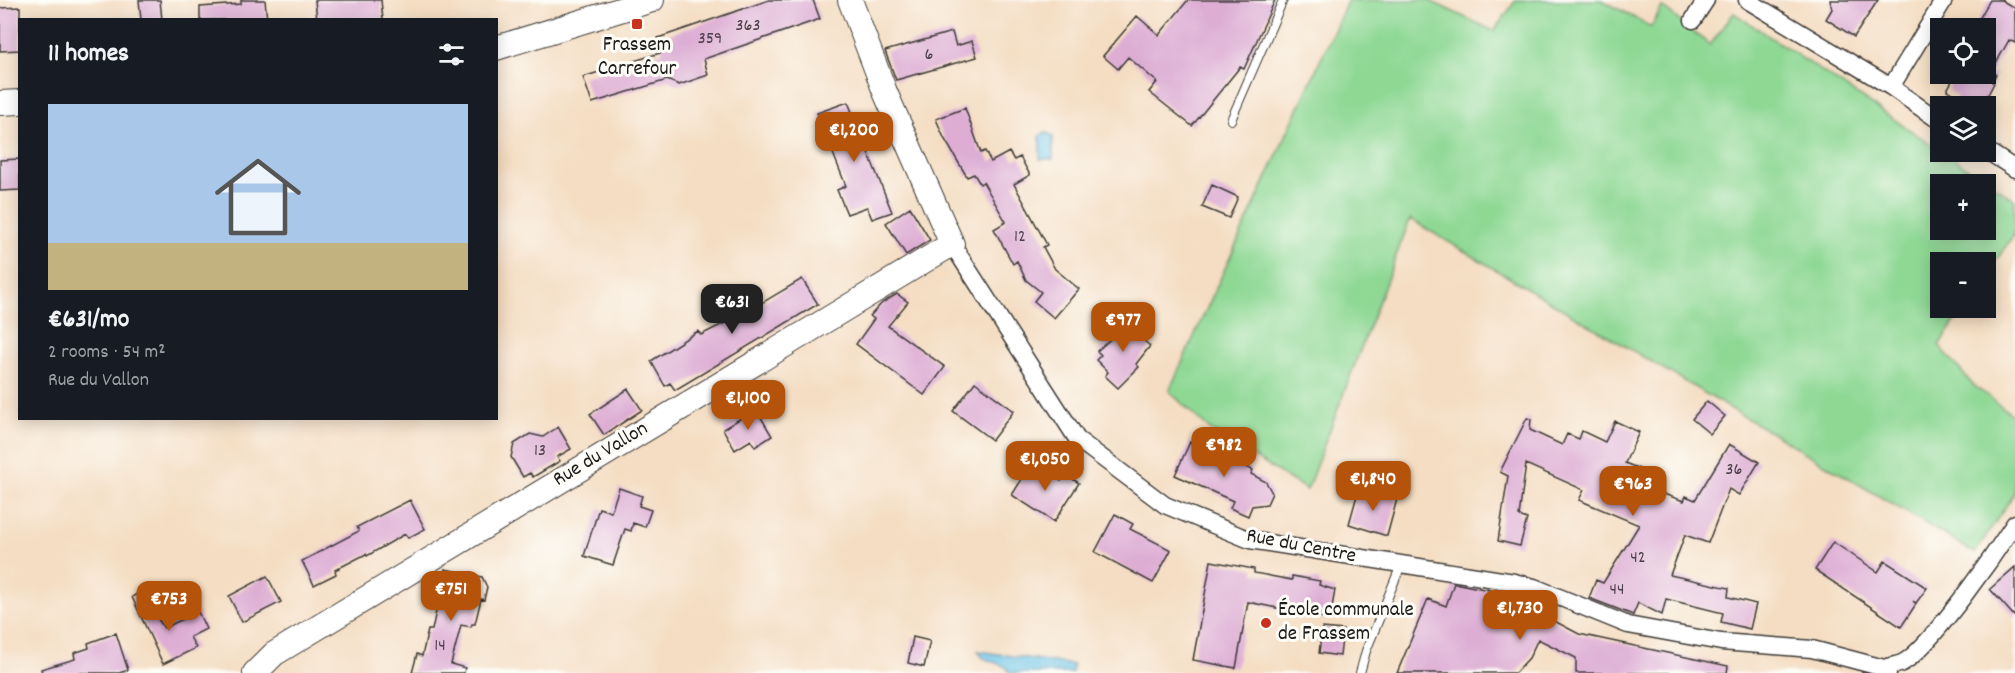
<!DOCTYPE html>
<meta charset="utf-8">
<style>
body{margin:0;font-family:Dekko,sans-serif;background:#20242c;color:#f1f3f6;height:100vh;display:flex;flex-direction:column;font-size:22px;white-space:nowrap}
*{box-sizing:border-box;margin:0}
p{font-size:20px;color:#9ea1a6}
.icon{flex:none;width:33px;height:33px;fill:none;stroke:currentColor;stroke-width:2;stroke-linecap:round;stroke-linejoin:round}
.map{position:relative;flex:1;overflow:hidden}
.side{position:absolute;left:18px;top:18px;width:480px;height:402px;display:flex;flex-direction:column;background:#171b24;border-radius:0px;box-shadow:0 3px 15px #0003}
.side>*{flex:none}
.buttons{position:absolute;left:1930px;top:18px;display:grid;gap:12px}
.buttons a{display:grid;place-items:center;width:66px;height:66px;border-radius:0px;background:#171b24;box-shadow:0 3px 15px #0003;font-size:30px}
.price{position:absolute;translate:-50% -51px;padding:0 14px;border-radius:12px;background:#b45309;color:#fff;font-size:20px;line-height:39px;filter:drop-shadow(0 2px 3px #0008)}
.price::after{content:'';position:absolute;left:50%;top:36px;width:18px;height:14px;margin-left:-9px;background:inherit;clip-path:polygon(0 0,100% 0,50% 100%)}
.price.active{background:#222;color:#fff}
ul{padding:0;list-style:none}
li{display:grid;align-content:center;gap:12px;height:318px;padding:0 30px}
li span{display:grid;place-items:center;height:186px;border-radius:0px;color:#555}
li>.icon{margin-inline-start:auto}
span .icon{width:108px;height:108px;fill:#fffc;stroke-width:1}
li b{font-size:26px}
h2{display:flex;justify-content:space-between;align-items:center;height:72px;padding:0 30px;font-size:26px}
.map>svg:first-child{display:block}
.green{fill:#8ed894;stroke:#557a58;stroke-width:1.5;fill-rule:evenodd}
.water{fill:#69c2e6;stroke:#426f81;stroke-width:1.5}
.building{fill:#ddadd4}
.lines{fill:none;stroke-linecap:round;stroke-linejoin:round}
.lane-casing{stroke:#3c3935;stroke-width:10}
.street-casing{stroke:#3c3935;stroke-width:19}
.secondary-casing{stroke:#3c3935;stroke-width:26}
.lane{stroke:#fff;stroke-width:8}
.street{stroke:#fff;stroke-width:16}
.secondary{stroke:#fff;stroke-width:24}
.poi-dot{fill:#c8321e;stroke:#fdfcf7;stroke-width:2}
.labels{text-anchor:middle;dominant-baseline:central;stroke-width:6;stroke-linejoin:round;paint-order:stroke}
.number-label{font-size:18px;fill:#4c404a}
.poi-label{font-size:21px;fill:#1c1c1c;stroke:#fdfcf7}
.street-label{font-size:21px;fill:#1c1c1c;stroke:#fdfcf7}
</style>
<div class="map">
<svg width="2015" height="673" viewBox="0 0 2015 673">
<rect width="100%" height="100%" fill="#fdfcf7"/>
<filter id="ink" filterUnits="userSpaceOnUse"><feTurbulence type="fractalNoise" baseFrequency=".0167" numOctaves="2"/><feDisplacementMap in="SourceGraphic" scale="12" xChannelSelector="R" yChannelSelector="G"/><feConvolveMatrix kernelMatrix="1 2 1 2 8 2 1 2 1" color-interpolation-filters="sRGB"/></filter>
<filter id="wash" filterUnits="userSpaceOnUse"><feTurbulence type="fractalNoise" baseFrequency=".008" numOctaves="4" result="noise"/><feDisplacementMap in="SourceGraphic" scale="24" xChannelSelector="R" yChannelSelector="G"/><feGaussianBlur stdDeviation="1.35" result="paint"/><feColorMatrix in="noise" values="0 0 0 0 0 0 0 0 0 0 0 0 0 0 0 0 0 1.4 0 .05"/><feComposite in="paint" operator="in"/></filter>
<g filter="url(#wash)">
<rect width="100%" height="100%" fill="#f4ddc2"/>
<path class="green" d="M1348,0H1428L1494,31L1516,0H1602L1651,27L1662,7L1710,45L1734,13L2015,200V233L1986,275V262H1941V308H1964L1939,345L1972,384L2015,417V492L1975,553L1410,219L1307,490L1209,429L1169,391ZM1941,184H1986V230H1941Z"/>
<path class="water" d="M1045,132L1053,136V159H1040V136Z
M978,651L1073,665L1072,673H1010L1006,667L983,658Z"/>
<g id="blocks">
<path class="building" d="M139,0H160L162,20H141Z
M241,0H265L267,20H200V7L241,4Z
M315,0H381L383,20H317Z
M769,0H813L820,19L704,59L708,75L679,85L667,80L592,103L583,77L663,52L658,38Z
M1188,0H1275L1244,69L1240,67L1192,126L1149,92L1157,82L1128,57L1118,69L1103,56L1137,16L1159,35Z
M1830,0H1878L1854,37L1826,19L1832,9Z
M1990,0H2001L2015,8V43L2009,40L1990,74H1996L1992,82L1994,83L1982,106H1964L1954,101L1957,96L1947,90L1956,74H1986V28H1974Z
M20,7V50L0,51V8Z
M952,32L956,46L972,41L977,57L896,80L885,51Z
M848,102L892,212L872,219L867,207L847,214L837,190L846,186L817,113Z
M965,108L981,153L985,151L991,162L1009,152L1014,160L1020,157L1030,175L1014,184L1047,245L1043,247L1055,269L1079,289L1054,318L1034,301L1041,292L1026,280L1017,261L1013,264L994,229L1006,222L983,182L980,184L974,174L967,177L944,138L936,119Z
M20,159V190L0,191V160Z
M1212,185L1238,197L1229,218L1202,207Z
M910,207L930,240L906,255L886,223Z
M802,279L818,304L675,390L670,383L665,386L651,361L698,331L701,335L735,318L730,309L750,299L755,307Z
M897,294L908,302L888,326L945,367L924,395L856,344L874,319L870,316L882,303Z
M1133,319L1146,332L1141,338L1150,346L1136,364L1139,367L1118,388L1105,376L1108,372L1096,360L1101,355L1097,351Z
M975,382L1014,411L992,440L953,411Z
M628,389L642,410L604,435L590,414Z
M1707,401L1725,416L1710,434L1692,419Z
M756,409L772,436L755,447L751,440L735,450L723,429Z
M1527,418L1531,419L1530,430L1562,445L1567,434L1579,439L1582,431L1605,442L1615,421L1639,432L1625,463L1649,473L1643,487L1684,501L1686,496L1695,500L1729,444L1759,462L1739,495L1729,489L1708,543L1685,535L1670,575L1729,588L1728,597L1756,604L1750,629L1721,622L1723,613L1666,599L1662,615L1638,603L1633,615L1589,598L1596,580L1603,583L1639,525L1579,500L1584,490L1526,464L1519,516L1527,519L1520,546L1498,541L1508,476L1500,472Z
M558,427L571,449L557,457L560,461L533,477L530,473L523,477L511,457L514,444L530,434L543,437Z
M1190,442L1253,470L1251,474L1266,482L1272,493L1267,504L1252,506L1248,516L1230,508L1233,501L1175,475Z
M1032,463L1061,481L1065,474L1079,483L1054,522L1012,495Z
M619,488L642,496L639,506L651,510L645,527L633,523L631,531L625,529L613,565L584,556L599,508L611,512Z
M1359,488L1397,499L1387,536L1349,524Z
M410,500L425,529L408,538L405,534L367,556L366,554L335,570L336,574L314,585L302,561L359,531L357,527Z
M1115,514L1133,524L1130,529L1171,550L1153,583L1095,552Z
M1833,542L1878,572L1885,561L1927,588L1916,603L1913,601L1916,604L1901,627L1815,570Z
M1211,561L1254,569V573L1292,580V576L1320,581L1319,585L1335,590L1330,619L1248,602L1236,668L1193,660Z
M2015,567V617L1990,589Z
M445,569L482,577L487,587L484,600L481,599L475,624H472L471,627L461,625L451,664L465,668L464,673H412L417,654L422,656L428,630H432Z
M267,576L281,602L242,622L229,596Z
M1454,583L1499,592L1579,634L1728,666L1727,673H1576V658L1538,639L1529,658L1515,673H1397L1428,599L1446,606Z
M140,592L164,628L198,612L206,629L190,637L196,648L163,664L132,597Z
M1322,628L1343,630L1340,656L1319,653Z
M116,633L128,670L119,673H42L41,669L75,659L74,653L89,648L88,643Z
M913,637L930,641L924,667L908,663Z"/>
</g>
</g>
<g filter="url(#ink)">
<use href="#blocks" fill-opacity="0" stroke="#3c3935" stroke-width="1.5"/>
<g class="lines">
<defs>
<path id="lane" d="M1231,120L1283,0
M1360,673L1366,651L1401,565"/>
<path id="street" d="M1747,0L1891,87L1941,122
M1693,20L1706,0
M1891,87L1944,0
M1986,150L2015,169
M952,244L1077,439L1165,505L1250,540L1514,582L1534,587L1628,625L1721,642L1812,649L1884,668L1888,673
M1884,668C1890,666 1897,665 1902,663C1929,650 1996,552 2015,523"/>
<path id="secondary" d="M496,48L652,0
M0,103L20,102
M255,673L274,654L952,244L885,92L850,0"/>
</defs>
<use href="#lane" class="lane-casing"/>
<use href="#street" class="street-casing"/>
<use href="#secondary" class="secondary-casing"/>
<use href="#lane" class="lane"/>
<use href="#street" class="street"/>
<use href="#secondary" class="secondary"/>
</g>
</g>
<g class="poi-dot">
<rect x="631" y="18" width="12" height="12" rx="3"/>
<circle cx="1266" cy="623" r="6"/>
</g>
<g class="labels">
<g class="number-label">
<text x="748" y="26">363</text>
<text x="710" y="39">359</text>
<text x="929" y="55">6</text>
<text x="1020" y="237">12</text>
<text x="540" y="451">13</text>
<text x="1734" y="470">36</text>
<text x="1638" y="558">42</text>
<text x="1617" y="590">44</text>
<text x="440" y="646">14</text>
</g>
<g class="poi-label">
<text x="637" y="46">Frassem<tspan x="637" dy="24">Carrefour</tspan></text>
<text x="1278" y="611" text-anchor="start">École communale<tspan x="1278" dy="24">de Frassem</tspan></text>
</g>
<g class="street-label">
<text transform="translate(601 455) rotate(-31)">Rue du Vallon</text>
<text transform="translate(1301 547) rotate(11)">Rue du Centre</text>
</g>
</g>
</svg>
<div class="buttons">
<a><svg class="icon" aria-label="locate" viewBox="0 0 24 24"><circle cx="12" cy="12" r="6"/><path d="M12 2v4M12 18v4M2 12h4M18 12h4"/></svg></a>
<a><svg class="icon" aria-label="layers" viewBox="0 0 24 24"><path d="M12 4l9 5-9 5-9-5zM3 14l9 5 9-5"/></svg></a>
<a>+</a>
<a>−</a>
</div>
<b class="price" style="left:854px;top:163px">€1,200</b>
<b class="price active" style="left:732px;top:335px">€631</b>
<b class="price" style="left:1123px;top:353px">€977</b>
<b class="price" style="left:748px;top:431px">€1,100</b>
<b class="price" style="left:1224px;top:478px">€982</b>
<b class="price" style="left:1045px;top:492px">€1,050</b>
<b class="price" style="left:1373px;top:512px">€1,840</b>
<b class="price" style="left:1633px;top:517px">€963</b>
<b class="price" style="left:451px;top:622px">€751</b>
<b class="price" style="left:169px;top:632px">€753</b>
<b class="price" style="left:1520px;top:641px">€1,730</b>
<section class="side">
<h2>11 homes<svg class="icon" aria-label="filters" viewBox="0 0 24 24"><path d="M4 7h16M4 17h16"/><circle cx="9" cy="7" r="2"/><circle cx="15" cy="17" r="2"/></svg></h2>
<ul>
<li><span style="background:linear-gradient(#a9c7e8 75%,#c2b280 0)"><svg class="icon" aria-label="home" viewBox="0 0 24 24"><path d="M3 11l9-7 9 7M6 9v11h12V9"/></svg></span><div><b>€631/mo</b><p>2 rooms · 54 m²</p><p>Rue du Vallon</p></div></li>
</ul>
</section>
</div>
